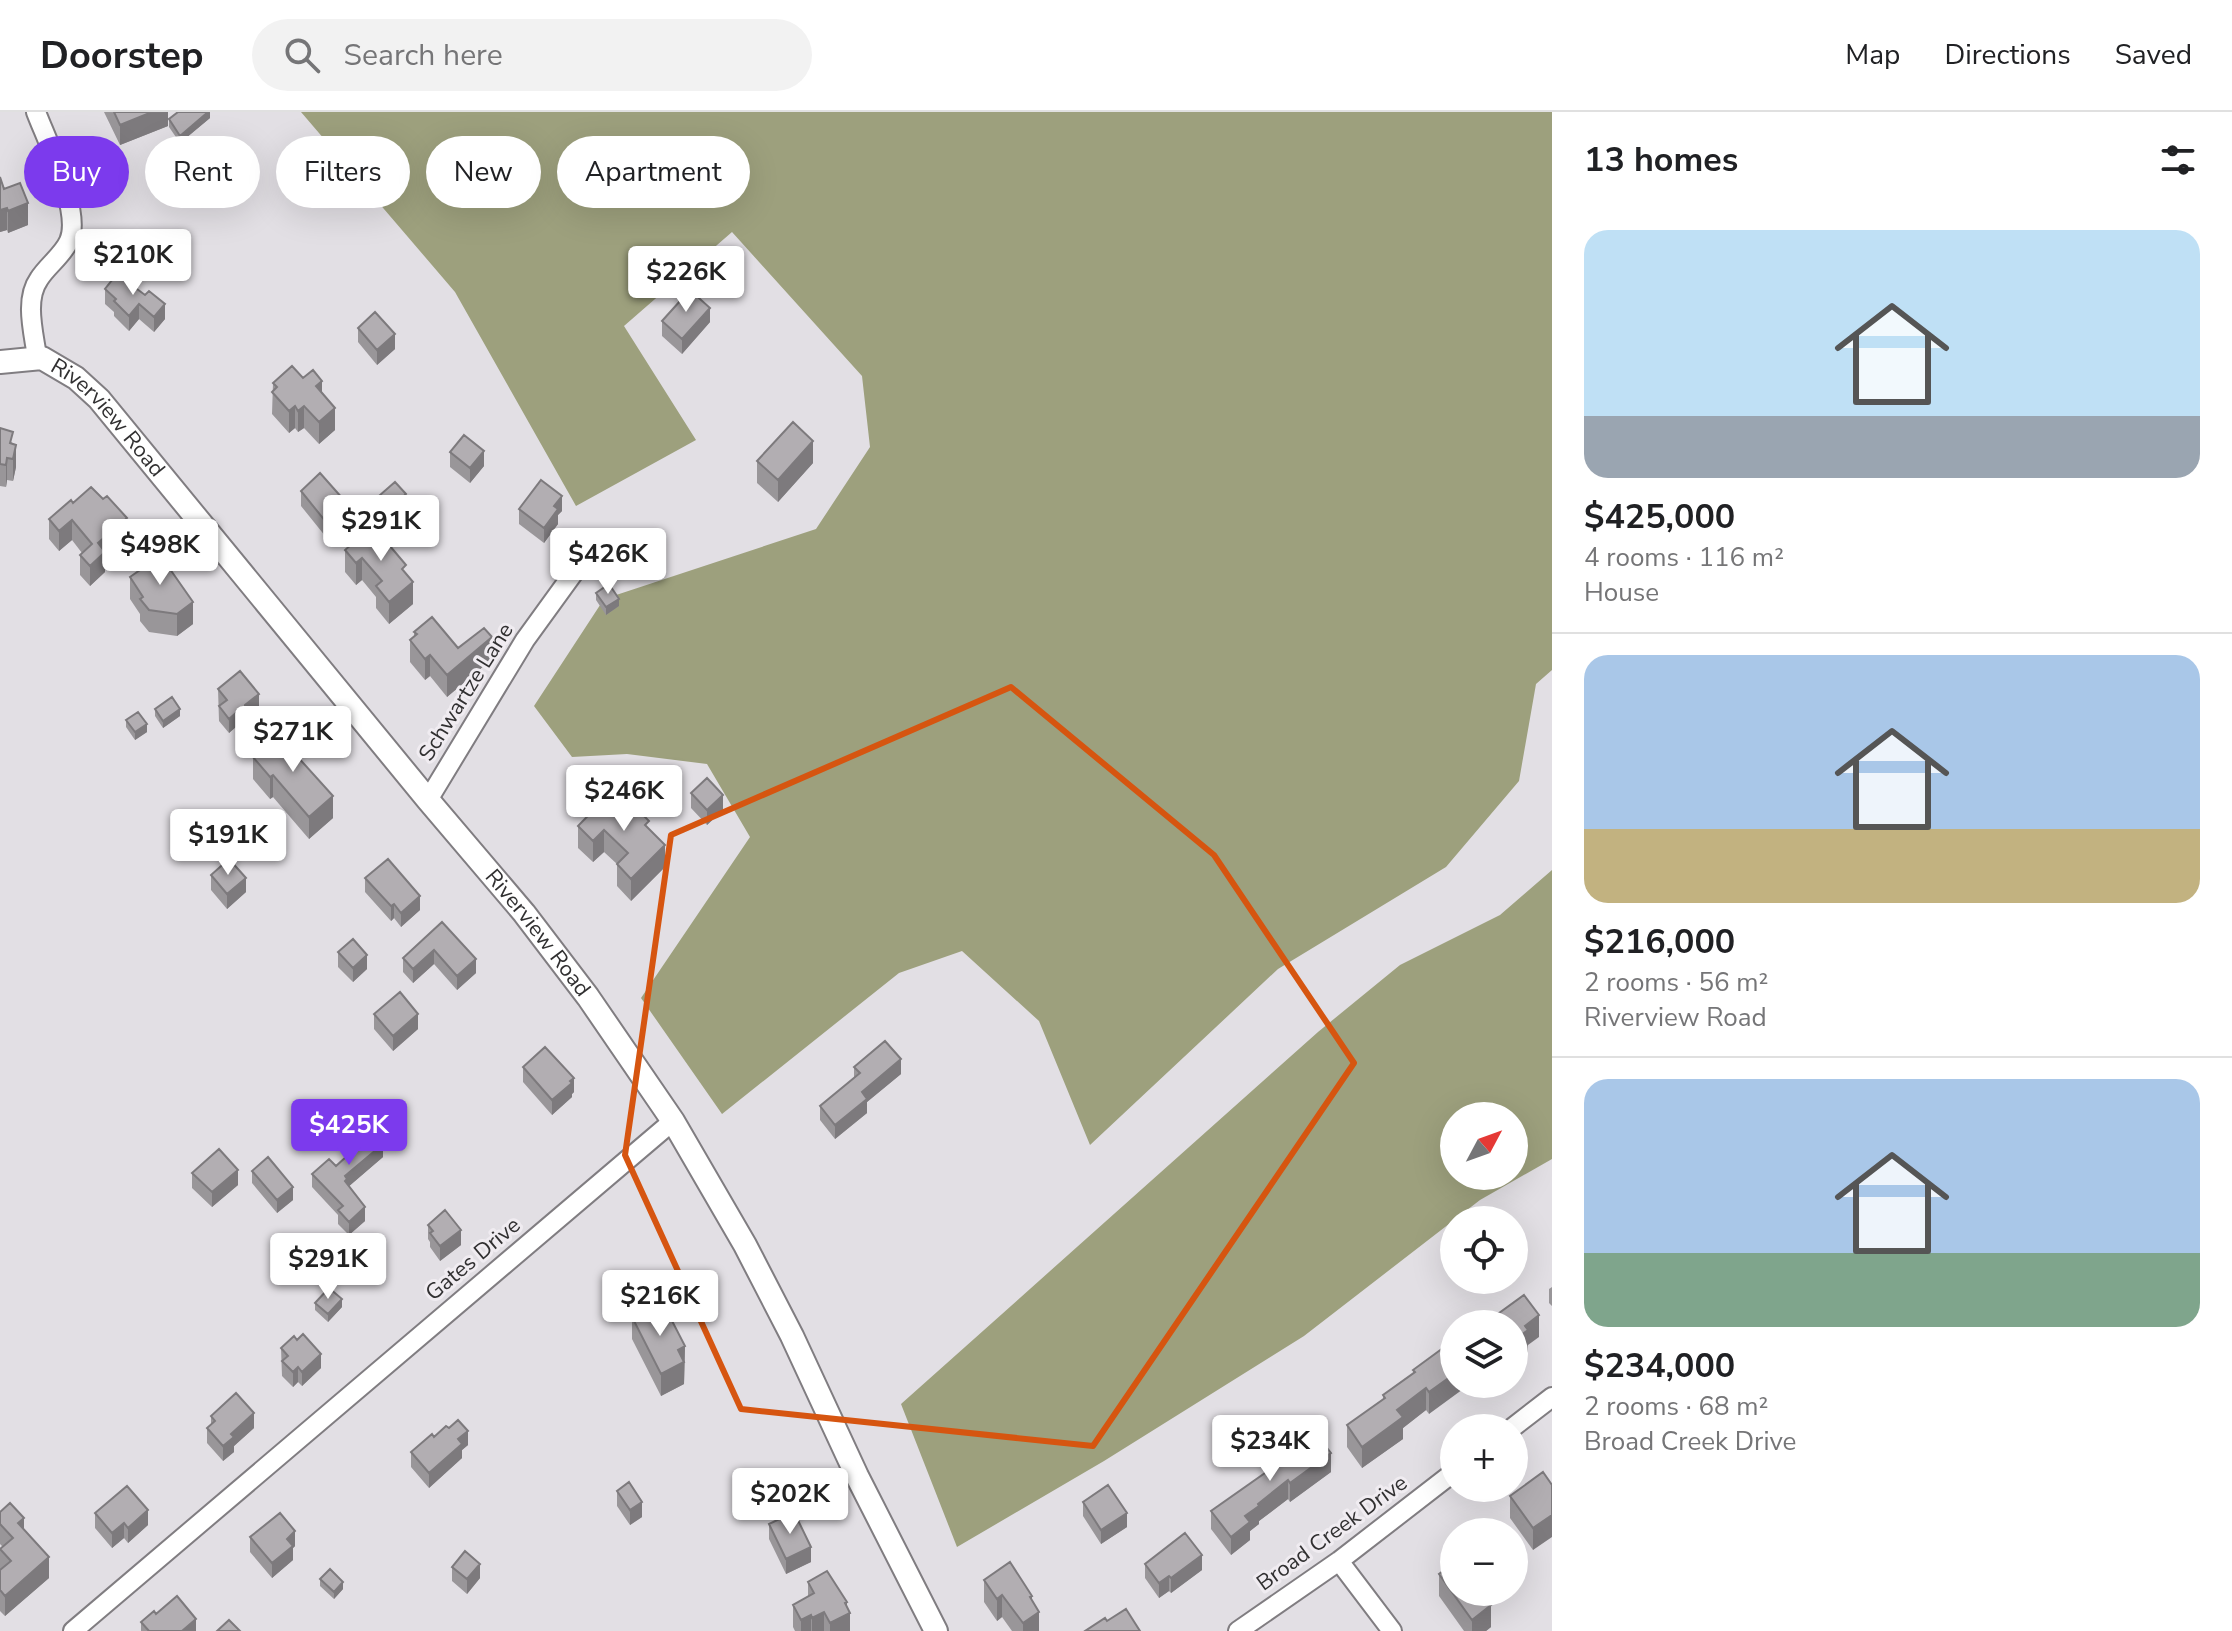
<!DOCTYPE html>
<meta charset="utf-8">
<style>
body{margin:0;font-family:"Nunito Sans",sans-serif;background:#f2f2f2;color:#202124;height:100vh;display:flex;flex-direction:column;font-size:30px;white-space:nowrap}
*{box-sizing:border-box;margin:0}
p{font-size:26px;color:#757577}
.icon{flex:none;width:44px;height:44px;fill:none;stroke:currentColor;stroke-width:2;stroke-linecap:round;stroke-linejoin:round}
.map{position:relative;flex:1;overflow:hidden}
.details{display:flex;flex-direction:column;background:#fff;width:680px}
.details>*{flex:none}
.banner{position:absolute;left:24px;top:24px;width:760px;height:72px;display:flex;gap:16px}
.needle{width:52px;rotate:49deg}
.controls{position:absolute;left:1440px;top:990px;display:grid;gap:16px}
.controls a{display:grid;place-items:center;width:88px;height:88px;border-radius:50%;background:#fff;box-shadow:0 8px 32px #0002;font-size:40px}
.price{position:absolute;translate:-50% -68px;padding:0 18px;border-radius:8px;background:#fff;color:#222;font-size:26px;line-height:52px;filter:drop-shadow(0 2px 4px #0008)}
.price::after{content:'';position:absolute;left:50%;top:48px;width:24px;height:18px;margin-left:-12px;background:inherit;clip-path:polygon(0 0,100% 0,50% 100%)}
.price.on{background:#7c3aed;color:#fff}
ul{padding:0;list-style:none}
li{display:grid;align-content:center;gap:16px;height:424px;padding:0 32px}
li+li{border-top:2px solid #e0e0e0}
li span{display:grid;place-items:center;height:248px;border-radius:24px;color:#555}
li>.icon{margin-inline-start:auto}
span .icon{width:144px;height:144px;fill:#fffc;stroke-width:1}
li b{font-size:34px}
h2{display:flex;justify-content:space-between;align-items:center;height:96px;padding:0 32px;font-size:34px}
.tag{padding:0 28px;border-radius:36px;background:#fff;box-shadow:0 8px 32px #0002;font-size:28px;line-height:72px}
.tag.on{background:#7c3aed;color:#fff}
header{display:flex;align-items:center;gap:48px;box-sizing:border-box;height:112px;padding:0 40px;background:#fff;border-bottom:2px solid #e0e0e0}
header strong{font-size:38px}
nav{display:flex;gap:44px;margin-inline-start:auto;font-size:28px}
.search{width:560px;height:72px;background:#f2f2f2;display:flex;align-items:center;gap:20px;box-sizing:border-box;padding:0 28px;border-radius:44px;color:#757577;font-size:30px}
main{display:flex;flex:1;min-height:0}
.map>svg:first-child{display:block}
.forest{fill:#9da07d;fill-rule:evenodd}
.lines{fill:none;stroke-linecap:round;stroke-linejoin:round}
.minor-casing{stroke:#807d81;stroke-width:22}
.tertiary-casing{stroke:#807d81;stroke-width:26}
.minor{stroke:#fff;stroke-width:18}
.tertiary{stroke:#fff;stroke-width:22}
.wall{fill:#999699}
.shaded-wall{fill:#7d7a7d}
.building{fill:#b2aeb2;stroke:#7d7a7d;stroke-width:2}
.marked{fill:none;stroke:#d65510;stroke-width:6;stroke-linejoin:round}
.labels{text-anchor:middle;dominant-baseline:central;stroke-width:6;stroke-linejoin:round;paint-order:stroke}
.street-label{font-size:22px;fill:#313031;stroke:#f0ecf1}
</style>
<header>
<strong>Doorstep</strong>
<div class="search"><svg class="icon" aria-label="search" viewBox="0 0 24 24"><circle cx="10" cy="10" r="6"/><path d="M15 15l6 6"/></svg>Search here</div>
<nav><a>Map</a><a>Directions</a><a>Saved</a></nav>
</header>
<main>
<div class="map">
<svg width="1552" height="1519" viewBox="0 0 1552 1519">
<rect width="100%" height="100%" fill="#e2dfe4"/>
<path class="forest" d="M301,0H1552V558L1536,572L1519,669L1446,755L1278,857L1090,1033L1039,909L962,839L899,861L722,1002L641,886L750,725L707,652L627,642L572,645L534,594L604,487L816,417L870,335L862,264L732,120L624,214L696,328L576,394L455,180Z
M1552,758V1047L1480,1088L1304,1224L1104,1349L957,1435L901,1292L1318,920L1400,853L1500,803ZM1454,1004H1514V1064H1454Z"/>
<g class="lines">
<defs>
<path id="minor" d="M36,0C47,29 82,100 69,129C63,143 47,154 39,167C24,188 34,222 37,245
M428,688L525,528L575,459
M1512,1316L1552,1285
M1339,1449L1392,1519
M73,1519L673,1009
M1238,1519L1339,1449L1454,1360"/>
<g id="tertiary">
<path id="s1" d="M0,250L42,246L76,266L99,287L428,688L524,801L588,885L673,1009L745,1133L792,1224L857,1364L936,1519"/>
</g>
</defs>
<use href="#minor" class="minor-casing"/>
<use href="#tertiary" class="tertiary-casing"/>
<use href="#minor" class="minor"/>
<use href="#tertiary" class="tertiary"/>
</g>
<path class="wall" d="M104,0H168V14L120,33Z
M210,0V6L180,31L169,15V7Z
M0,65L4,77L28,113L8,121L7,118L0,120Z
M117,162L165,207L154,220L139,207L129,219L114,204V200L105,192V177Z
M662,209L710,210L682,242L662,224Z
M358,216L395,237L377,253L358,230Z
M303,266L322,281L335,318L319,332L304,316L298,320L295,316L289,321L272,302L273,271Z
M0,316L13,332L16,355L13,369L7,368L6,375L0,374Z
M450,340L484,354L470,371L450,355Z
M757,349L813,351L778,390L757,371Z
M301,379L351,410L330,430L301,394Z
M380,383L406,390L391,403L380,391Z
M73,391L127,426L105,445V460L90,474L80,463V443L82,441L72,428L59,439L49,427V407Z
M519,397L562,399L558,403V412L544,431L519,412Z
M345,438L406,461L413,492L389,512L376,496V485L362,468L356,473L345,460Z
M138,455L193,512L177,524L149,520L140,509V502L130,487V465L138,459Z
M596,481L619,494L606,503L596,488Z
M414,520L458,536L492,547L447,585L430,564L425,568L410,550V528L414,524Z
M218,577L259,597L245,608V624L237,614L229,621L219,609Z
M155,597L180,604L163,616L155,604Z
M126,608L147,620L135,628L126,615Z
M253,645L301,649L333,706L309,727L273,685L270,687L253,667Z
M691,681L723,698L707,713L691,696Z
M578,714L649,718L665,755L631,789L617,774V752L604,740L593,750L578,736Z
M211,763L246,780L227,797L211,778Z
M365,766L420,798L401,815L394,806L391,809L365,780Z
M442,810L476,861L457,878L434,852L413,871L403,860V846Z
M338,840L367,857L353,870L338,855Z
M374,902L418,917L393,939L374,917Z
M523,955L574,980L572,982V985L552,1003L523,970Z
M854,955L901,962L867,990V1001L835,1027L820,1008V994L854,966Z
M340,1013L383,1045L349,1074L365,1109L349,1123L338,1112V1103L312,1075V1062L336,1054L351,1040L340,1026Z
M252,1059L293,1088L277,1101L252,1071Z
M192,1061L238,1073L212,1095L192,1076Z
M428,1113L461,1133L440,1149L430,1135V1130L428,1127Z
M1552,1175V1194L1549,1191V1177Z
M315,1191L342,1195L328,1210L315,1198Z
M632,1205H663L685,1234L684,1272L661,1284L632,1227Z
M1454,1228L1429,1302L1426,1298L1403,1316V1327L1362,1356L1347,1335V1313L1383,1287V1283L1413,1261V1258Z
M281,1236L321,1256L302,1274L298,1270L293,1275L282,1264Z
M211,1304L254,1316L234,1334V1340L223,1349L207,1331V1316L211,1312Z
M434,1325L468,1333L462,1338V1346L429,1376L411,1355V1340Z
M1291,1331L1331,1360L1290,1390L1288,1387L1259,1409V1412L1250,1419V1428L1231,1443L1211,1417V1399L1271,1357V1354L1291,1340Z
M1552,1373L1533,1438L1510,1406V1384Z
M617,1379L642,1405L630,1413L617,1394Z
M1083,1390L1127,1415L1101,1432L1083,1404Z
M0,1400L24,1418L49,1466L5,1504L0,1499V1437L3,1435L0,1432Z
M95,1401L148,1413L128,1431L124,1426L112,1436L95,1416Z
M769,1412L811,1450L786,1462L769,1427Z
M250,1425L295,1434L293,1436V1448L272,1466L250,1440Z
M1145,1452L1202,1458L1171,1481L1169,1479L1159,1486L1145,1466Z
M452,1455L480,1466L467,1482L452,1469Z
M1439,1462L1488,1490L1491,1515L1486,1519H1464L1439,1484Z
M320,1467L343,1477L334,1487L320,1474Z
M984,1468L1032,1489L1039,1519H1012L1002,1505L997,1509L984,1490Z
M808,1470L847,1495L850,1519H795L793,1515V1493L808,1485Z
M156,1502L196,1519H141V1510Z"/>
<path class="shaded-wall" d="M152,0H168V14L120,33V13Z
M208,0H210V6L180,31V24Z
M28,91V113L8,121V99Z
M7,96V118L0,120V98Z
M139,192V207L129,219V204Z
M165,192V207L154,220V205Z
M710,196V210L682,242V227Z
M395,222V237L377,253V238Z
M322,269V291L316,274Z
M295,294V316L289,321V299Z
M304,294V316L298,320V299Z
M335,296V318L319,332V310Z
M813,329V351L778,390V368Z
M16,333V355L13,369V347Z
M484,339V354L470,371V356Z
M7,346V368L6,375V353Z
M406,382V390L391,403V396Z
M562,384V399L558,403V412L544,431V416L554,394Z
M351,396V410L330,430V415Z
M127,406V426L105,445V460L90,474V454L98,431Z
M72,408V428L59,439V419Z
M362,446V468L356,473V451Z
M413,470V492L389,512V490Z
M619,487V494L606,503V495Z
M193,490V512L177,524V502Z
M492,525V547L447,585V563Z
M430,543V564L425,568V547Z
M259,582V597L245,608V593Z
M180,597V604L163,616V609Z
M237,600V614L229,621V607Z
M147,612V620L135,628V620Z
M273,663V685L270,687V665Z
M723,683V698L707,713V698Z
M333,684V706L309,727V705Z
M604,718V740L593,750V729Z
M665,733V755L631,789V767Z
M246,766V780L227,797V782Z
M420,784V798L401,815V801Z
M394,792V806L391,809V794Z
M434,838V852L413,871V857Z
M367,843V857L353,870V856Z
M476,847V861L457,878V864Z
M418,902V917L393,939V924Z
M901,947V962L867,990V1001L835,1027V1013L862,980Z
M574,966V980L572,982V985L552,1003V988Z
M383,1032V1045L347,1076L345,1082V1064Z
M238,1058V1073L212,1095V1080Z
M293,1075V1088L277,1101V1088Z
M365,1095V1109L349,1123V1110Z
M461,1118V1133L440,1149V1134Z
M342,1187V1195L328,1210V1202Z
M1539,1203V1225L1528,1233V1240L1514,1250V1228L1525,1214Z
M685,1234L684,1272L661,1284V1262L678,1238Z
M321,1242V1256L302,1274V1260Z
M298,1255V1270L293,1275V1260Z
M1454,1262V1272H1470L1429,1302V1280Z
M1426,1276V1298L1403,1316V1327L1362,1356V1335L1397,1298Z
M254,1301V1316L234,1334V1340L223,1349V1334L231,1322Z
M468,1319V1333L462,1338V1346L429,1376V1361L458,1327Z
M1331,1341V1360L1290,1390V1371Z
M1288,1368V1387L1259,1409V1412L1250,1419V1428L1231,1443V1425L1245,1404L1258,1392Z
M642,1390V1405L630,1413V1398Z
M148,1398V1413L128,1431V1416Z
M1127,1401V1415L1101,1432V1418Z
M1552,1403V1425L1533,1438V1416Z
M24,1406V1426L18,1411Z
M124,1411V1426L112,1436V1421Z
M295,1419V1434L293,1436V1448L272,1466V1451L287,1427Z
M811,1435V1450L786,1462V1447Z
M1202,1443V1458L1171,1481V1466Z
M49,1445V1466L5,1504V1484Z
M480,1452V1466L467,1482V1467Z
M1169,1464V1479L1159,1486V1471Z
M343,1470V1477L334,1487V1480Z
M1488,1481V1495L1491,1493V1515L1486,1519H1472V1508L1484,1484Z
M1002,1483V1505L997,1509V1487Z
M1032,1484V1505L1039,1500V1519H1023V1511L1030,1485Z
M847,1490V1502L850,1501V1519H830V1511Z
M824,1500V1519H812V1506Z
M811,1503V1519H801V1508Z
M196,1507V1519H182Z"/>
<path class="building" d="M114,0H152L120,13Z
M178,0H208L180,24L169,7Z
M0,65L4,77L20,71L28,91L8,99L7,96L0,98Z
M117,162L145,183L149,179L165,192L154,205L139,192L129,204L114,189L116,187L105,177Z
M690,178L710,196L682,227L662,209Z
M375,200L395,222L377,238L358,216Z
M292,254L303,266L313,258L322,269L316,274L335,296L319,310L304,294L298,299L295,294L289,299L272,280L277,275L273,271Z
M793,310L813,329L778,368L757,349Z
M0,316L13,320L10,331L16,333L13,347L7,346L6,353L0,352Z
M464,323L484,339L470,356L450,340Z
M320,361L351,396L330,415L301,379Z
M541,368L562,384L554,394L558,397L544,416L519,397Z
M395,370L406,382L391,396L380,383Z
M91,375L103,387L107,384L127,406L98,431L105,440L90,454L80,443L92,432L72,408L59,419L49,407L71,388L73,391Z
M373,414L406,453L402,457L413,470L389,490L376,474L382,469L362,446L356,451L345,438Z
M158,440L193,490L177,502L149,498L140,487L143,485L130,465L140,458L138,455Z
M609,472L619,487L606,495L596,481Z
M432,505L458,536L484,516L492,525L447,563L430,543L425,547L410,528L417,522L414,520Z
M240,559L259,582L245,593V609L237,600L229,607L219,594L227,588L218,577Z
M172,585L180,597L163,609L155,597Z
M138,600L147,612L135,620L126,608Z
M284,619L301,639L296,643L333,684L309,705L273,663L270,665L253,645Z
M707,666L723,683L707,698L691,681Z
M611,680L632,701L636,696L649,709L645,713L665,733L631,767L617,752L628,741L604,718L593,729L578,714Z
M229,747L246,766L227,782L211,763Z
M388,747L420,784L401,801L394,792L391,794L365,766Z
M442,810L476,847L457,864L434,838L413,857L403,846Z
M353,827L367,843L353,856L338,840Z
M400,880L418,902L393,924L374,902Z
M885,929L901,947L862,980L867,987L835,1013L820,994L860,961L854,955Z
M545,935L574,966L570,969L572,971L552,988L523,955Z
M354,1000L383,1032L345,1064L347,1067L345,1069L365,1095L349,1110L338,1098L343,1094L312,1062L329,1047L336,1054L358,1034L340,1013Z
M219,1037L238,1058L212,1080L192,1061Z
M268,1045L293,1075L277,1088L252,1059Z
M445,1098L461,1118L440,1134L430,1121L433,1119L428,1113Z
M329,1176L342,1187L328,1202L315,1191Z
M1524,1183L1539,1203L1525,1214L1528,1218L1514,1228V1212H1484Z
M657,1193L663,1205L669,1203L685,1234L678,1238L684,1250L661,1262L632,1205Z
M303,1222L321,1242L302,1260L298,1255L293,1260L282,1249L288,1244L281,1236L294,1224L297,1228Z
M1454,1228V1262L1429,1280L1426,1276L1397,1298L1403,1305L1362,1335L1347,1313L1385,1286L1383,1283L1415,1260L1413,1258Z
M236,1281L254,1301L231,1322L234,1325L223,1334L207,1316L215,1309L211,1304Z
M458,1308L468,1319L458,1327L462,1332L429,1361L411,1340L432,1322L434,1325L446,1314L449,1316Z
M1305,1321L1309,1327L1316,1322L1331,1341L1290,1371L1288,1368L1258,1392L1259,1394L1245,1404L1250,1410L1231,1425L1211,1399L1272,1356L1271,1354L1295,1337L1291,1331Z
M1543,1360L1552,1373V1403L1533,1416L1510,1384Z
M629,1370L642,1390L630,1398L617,1379Z
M1108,1373L1127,1401L1101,1418L1083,1390Z
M127,1374L148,1398L128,1416L124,1411L112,1421L95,1401Z
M10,1391L24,1406L18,1411L49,1445L5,1484L0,1478V1458L11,1449L0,1437L13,1426L0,1412V1400Z
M794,1400L811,1435L786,1447L769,1412Z
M280,1401L295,1419L287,1427L293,1434L272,1451L250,1425Z
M1185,1421L1202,1443L1171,1466L1169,1464L1159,1471L1145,1452Z
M465,1439L480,1452L467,1467L452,1455Z
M1010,1450L1032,1484L1030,1485L1039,1500L1023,1511L1002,1483L997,1487L984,1468Z
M1454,1451V1480L1488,1481L1484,1484L1491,1493L1472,1508L1439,1462Z
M330,1457L343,1470L334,1480L320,1467Z
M827,1459L847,1490L845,1491L850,1501L830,1511L824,1500L812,1506L811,1503L801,1508L793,1493L814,1481L808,1470Z
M177,1484L196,1507L182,1519H149L141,1510L154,1499L156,1502Z
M1126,1497L1140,1519H1085L1105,1506L1107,1509Z
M229,1508L240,1519H217Z"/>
<path class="marked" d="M1011,575L1214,743L1354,951L1093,1334L741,1297L625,1043L671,723Z"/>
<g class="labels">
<g class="street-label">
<text stroke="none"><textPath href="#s1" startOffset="132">Riverview Road</textPath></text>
<text transform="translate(466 580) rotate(-58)">Schwartze Lane</text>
<text stroke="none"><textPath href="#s1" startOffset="804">Riverview Road</textPath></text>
<text transform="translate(473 1147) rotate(-40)">Gates Drive</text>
<text transform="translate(1332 1421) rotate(-36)">Broad Creek Drive</text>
</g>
</g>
</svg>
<div class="controls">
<a><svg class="needle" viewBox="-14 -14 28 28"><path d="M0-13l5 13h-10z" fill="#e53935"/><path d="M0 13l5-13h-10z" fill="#757577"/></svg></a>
<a><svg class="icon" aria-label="locate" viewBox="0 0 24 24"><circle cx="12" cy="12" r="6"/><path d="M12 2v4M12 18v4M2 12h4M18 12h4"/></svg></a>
<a><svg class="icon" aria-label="layers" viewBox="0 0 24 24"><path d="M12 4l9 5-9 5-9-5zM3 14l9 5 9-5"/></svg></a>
<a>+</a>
<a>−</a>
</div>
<b class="price" style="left:133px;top:185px">$210K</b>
<b class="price" style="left:686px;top:202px">$226K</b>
<b class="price" style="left:381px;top:451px">$291K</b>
<b class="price" style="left:160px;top:475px">$498K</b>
<b class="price" style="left:608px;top:484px">$426K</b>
<b class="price" style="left:293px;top:662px">$271K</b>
<b class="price" style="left:624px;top:721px">$246K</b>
<b class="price" style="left:228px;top:765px">$191K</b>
<b class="price on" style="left:349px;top:1055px">$425K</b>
<b class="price" style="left:328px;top:1189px">$291K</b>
<b class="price" style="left:660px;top:1226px">$216K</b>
<b class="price" style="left:1270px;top:1371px">$234K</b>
<b class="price" style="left:790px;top:1424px">$202K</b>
<div class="banner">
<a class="tag on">Buy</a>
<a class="tag">Rent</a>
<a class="tag">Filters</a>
<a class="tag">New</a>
<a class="tag">Apartment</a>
</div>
</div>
<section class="details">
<h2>13 homes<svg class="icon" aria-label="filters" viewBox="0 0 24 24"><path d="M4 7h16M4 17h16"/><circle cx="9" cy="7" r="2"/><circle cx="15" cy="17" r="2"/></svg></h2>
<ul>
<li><span style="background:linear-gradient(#bfe0f5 75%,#9aa5b1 0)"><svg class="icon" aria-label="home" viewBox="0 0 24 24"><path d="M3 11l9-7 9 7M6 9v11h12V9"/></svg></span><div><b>$425,000</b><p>4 rooms · 116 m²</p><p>House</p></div></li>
<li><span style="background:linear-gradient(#a9c7e8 70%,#c2b280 0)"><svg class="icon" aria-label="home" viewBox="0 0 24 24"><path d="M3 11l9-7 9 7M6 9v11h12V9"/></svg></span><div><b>$216,000</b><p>2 rooms · 56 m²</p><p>Riverview Road</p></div></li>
<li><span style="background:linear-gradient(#a9c7e8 70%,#7fa58c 0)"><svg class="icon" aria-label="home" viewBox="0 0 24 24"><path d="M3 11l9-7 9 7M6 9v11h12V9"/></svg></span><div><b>$234,000</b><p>2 rooms · 68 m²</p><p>Broad Creek Drive</p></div></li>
</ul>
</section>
</main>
